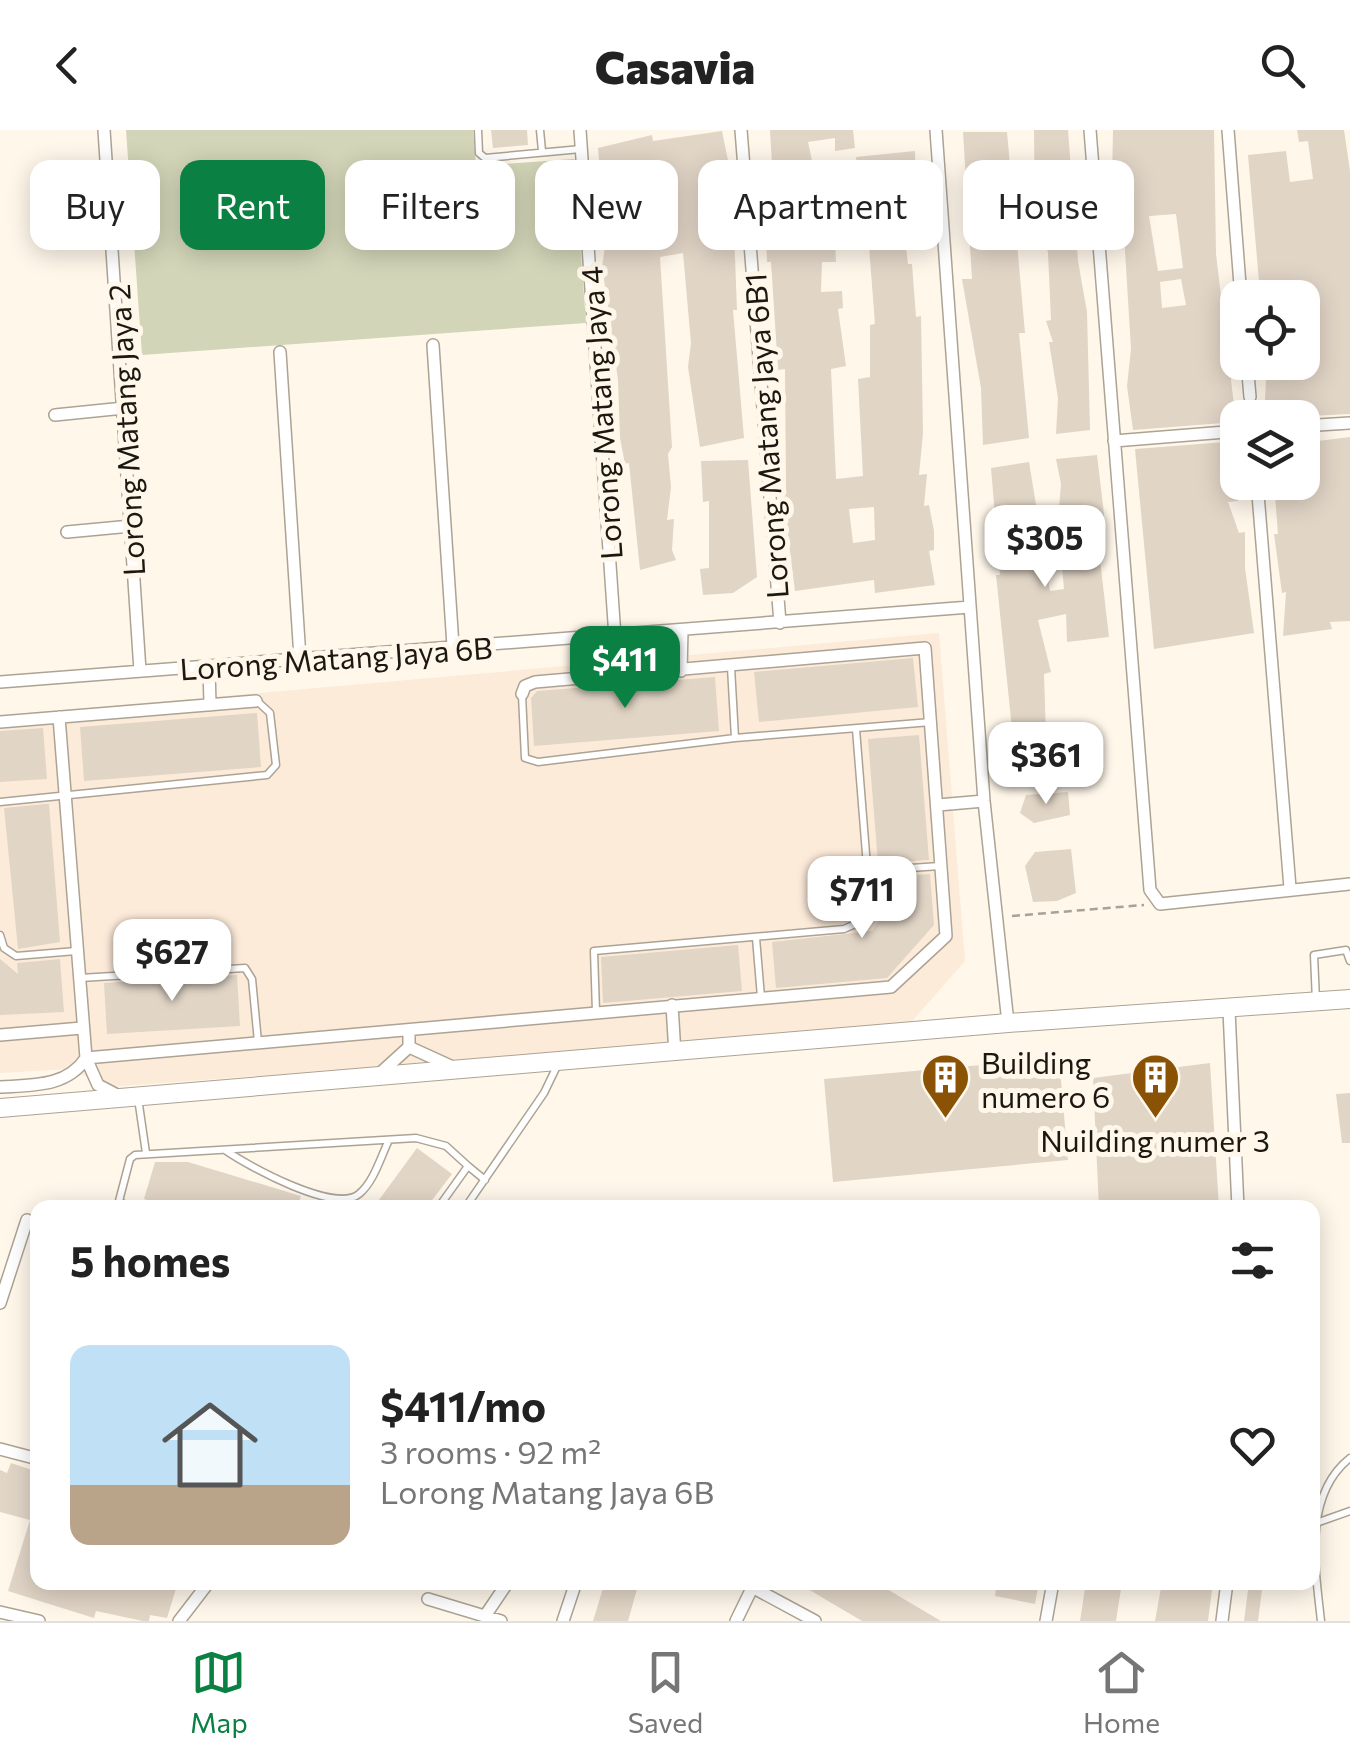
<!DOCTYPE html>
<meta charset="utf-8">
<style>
body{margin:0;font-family:Commissioner,sans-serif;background:#f2f2f2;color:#222;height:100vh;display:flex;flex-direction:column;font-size:38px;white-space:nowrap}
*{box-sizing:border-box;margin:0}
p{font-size:32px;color:#767676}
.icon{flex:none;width:55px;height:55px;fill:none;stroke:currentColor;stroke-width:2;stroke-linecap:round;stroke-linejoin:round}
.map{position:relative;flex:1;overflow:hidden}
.drawer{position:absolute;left:30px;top:1070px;width:1290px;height:390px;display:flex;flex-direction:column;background:#fff;border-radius:20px;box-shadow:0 5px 25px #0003}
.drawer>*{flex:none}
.guide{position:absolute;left:30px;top:30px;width:1290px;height:90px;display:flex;gap:20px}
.tools{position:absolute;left:1220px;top:150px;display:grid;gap:20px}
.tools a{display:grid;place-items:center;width:100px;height:100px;border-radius:20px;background:#fff;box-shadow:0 5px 25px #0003;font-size:50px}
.price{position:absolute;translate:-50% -85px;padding:0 22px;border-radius:20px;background:#fff;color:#222;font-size:32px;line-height:65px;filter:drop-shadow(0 2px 5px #0008)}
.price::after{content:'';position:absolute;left:50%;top:60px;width:30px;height:22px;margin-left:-15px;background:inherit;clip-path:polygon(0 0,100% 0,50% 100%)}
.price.current{background:#0b8043;color:#fff}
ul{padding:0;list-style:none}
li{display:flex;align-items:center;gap:30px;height:250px;padding:0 40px}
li+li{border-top:2px solid #e0e0e0}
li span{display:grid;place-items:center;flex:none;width:280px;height:200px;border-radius:20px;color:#555}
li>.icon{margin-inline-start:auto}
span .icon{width:120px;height:120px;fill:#fffc;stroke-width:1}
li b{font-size:42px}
h2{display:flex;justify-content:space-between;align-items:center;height:120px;padding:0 40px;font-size:42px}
.tag{padding:0 35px;border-radius:20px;background:#fff;box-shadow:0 5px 25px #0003;font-size:35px;line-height:90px}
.tag.current{background:#0b8043;color:#fff}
header{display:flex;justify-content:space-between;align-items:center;height:130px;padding:0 40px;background:#fff;font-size:45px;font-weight:800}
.dock{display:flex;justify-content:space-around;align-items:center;height:140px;border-top:2px solid #e0e0e0;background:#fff;font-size:28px;color:#767676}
.dock a{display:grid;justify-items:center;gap:5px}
.dock .current{color:#0b8043}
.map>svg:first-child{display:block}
.commercial{fill:#fdebda}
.green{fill:#d2d5b7}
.building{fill:#e1d5c6;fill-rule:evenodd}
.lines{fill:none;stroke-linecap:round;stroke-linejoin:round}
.lane-casing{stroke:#aca394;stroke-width:9}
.street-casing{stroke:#aca394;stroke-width:14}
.secondary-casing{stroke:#aca394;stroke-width:20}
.path{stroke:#a7a197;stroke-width:2.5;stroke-dasharray:8 5;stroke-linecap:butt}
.lane{stroke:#fff;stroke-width:6}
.street{stroke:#fff;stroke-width:11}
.secondary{stroke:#fff;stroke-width:18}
.labels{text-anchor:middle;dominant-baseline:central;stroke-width:10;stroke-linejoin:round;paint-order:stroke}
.street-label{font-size:30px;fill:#1b1812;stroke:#fff7ea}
.poi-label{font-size:30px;fill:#1b1812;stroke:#fff7ea;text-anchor:start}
</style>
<header><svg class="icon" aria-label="back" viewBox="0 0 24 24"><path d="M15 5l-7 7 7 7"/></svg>Casavia<svg class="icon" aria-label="search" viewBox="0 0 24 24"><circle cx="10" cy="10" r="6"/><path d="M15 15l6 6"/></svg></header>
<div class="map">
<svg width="1350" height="1491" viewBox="0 0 1350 1491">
<rect width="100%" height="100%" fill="#fff7ea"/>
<path class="commercial" d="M939,503L965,831L907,897L110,957L70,939L0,943V586Z"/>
<path class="green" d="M126,0H473L476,36L574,29L586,193L142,225Z"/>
<path class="building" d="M491,0H527L528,15L493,18Z
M770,0H853L855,18L835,21V8L808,12L829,111L835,110L836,132H822L821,162L842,161L843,178L838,179L846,236L831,239L836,349L863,346L858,249L870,247V195L875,194L868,103L835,106V80L852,75L849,50H858L856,27L915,21L916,72L901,74L908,134H912L916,187L921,186L923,303L919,345L927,344L924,376L929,375L934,401V420L929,421L935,455L875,463L874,450L795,461L782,358L786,357L785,239L778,240L771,132H767L763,35L772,34ZM874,377L875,410L853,413L849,379Z
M1034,0H1068L1078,131L1087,182L1090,300L1056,304L1058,268L1049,212H1053L1046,191L1051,190L1048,123L1042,97L1035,99Z
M1113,0H1214L1216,124L1236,292L1133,300L1127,256L1131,219L1124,104L1116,53L1112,54ZM1176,84L1183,138L1158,141L1149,86ZM1181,149L1186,175L1162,178L1160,152Z
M1297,0H1344L1350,41V284L1270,288L1265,269L1267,232H1302V159L1260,163L1248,25L1286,21L1290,52L1313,49L1308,11L1299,12Z
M722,1L732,50L737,180H733L744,308L700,317L688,237L691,213L683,123L660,127L672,317L668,324L671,357L667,390L674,389L672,420L676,430L640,440L629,333L625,334L620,308L618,250L602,136L606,111L598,18L652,5L653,11Z
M963,2H1007L1025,203H1019L1029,308L983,315L981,258L962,149H972Z
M92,64L94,84L84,85L85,104L38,103L36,74Z
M1350,307V491L1330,492L1332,499L1283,506L1286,462L1282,463L1274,404H1278L1274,352H1302V313Z
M1238,311V371L1228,372L1239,403L1245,402V438L1254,503L1154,519L1135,319Z
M1097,325L1104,384L1102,413H1098L1109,507L1067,512L1066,484L1038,490L1051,542L1044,544L1046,607L1063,606L1065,629L1056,635L1016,637L996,445H1000L991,338L1029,332L1050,461L1064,459L1058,391L1061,354L1056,329Z
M748,330L757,447L733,463L703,465L700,439L709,438V371L703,372L701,331Z
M913,528L918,577L759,592L754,542Z
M715,547L719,601L534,616L531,568L537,561Z
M257,583L261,637L84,651L80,597Z
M43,598L47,649L0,652V601Z
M919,605L929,730L878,733L868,609Z
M1068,662L1070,685L1034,693L1020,683L1026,665Z
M45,674H49L60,812L18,819L4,678Z
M1071,719L1076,763L1057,771L1033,772L1025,736L1035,722Z
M930,744L934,795L887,848L776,858L772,812L872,801L882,786L880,747Z
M738,815L742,861L603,873L601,827Z
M0,829L18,844L17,833L60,829L64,882L0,885Z
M237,845L240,896L107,904L104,853Z
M1059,928L1068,1030L833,1052L824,949Z
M1210,933L1219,1078H1099L1093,948Z
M1350,963V1013H1342L1336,964Z
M417,1018L452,1044L426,1078H373Z
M155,1032H188L301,1066L297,1078H172L144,1069Z
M11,1333L38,1342V1452H178L167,1488L150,1485L149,1491H143L96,1481L94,1488L8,1461L30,1390L0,1382V1340L7,1343Z
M605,1452H639L628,1491H593Z
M796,1452H875L941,1491H862Z
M997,1452H1039L1035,1474L995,1466Z
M1086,1452H1122L1116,1491H1080Z
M1162,1452H1213L1208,1491H1155Z
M1249,1452H1263L1258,1491H1244Z"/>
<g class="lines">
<defs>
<path id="lane" d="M478,0L479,23L485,28L581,19
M540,0L542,21
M731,537L735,608
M522,565L525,628L538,632L735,608L931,592
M0,672L267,645L276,635L270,583L257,571
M866,741L940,736
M0,805L4,818L16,826L76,821
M756,808L761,867
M80,848L245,838L252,849L258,912
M1316,871L1314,825L1346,820L1350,831
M596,882L594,821L844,799L860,792L870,774L856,599
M138,968L146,1023
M225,1020C248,1036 335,1084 359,1064C374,1052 381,1026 389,1010
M468,1036L485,1050
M130,1078L119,1071L130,1029L135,1025L416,1008L446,1016L468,1036L438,1078
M465,1078L544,963L558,934
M1319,1392L1350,1381
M1321,1491C1315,1437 1303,1365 1350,1328"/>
<path id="street" d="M104,0L140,541
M580,0L615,507
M741,0L780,493
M936,0L984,671L1008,893
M1090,0L1150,760L1160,774L1350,754
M1228,0L1241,168
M433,215L453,516
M280,222L300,528
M1247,232L1250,267
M55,285L124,278
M1302,296L1350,293
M1114,311L1238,301
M1257,352L1290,758
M67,402L131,396
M209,537L210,575
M681,541L682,501
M0,552L970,477
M59,587L86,928L98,955L119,966
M0,592L256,571
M938,675L984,671
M672,875L675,924
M1229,880L1238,1078
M0,905L82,898
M409,917L455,938
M86,928L891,857L946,806L925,518L535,552L525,556L522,564
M376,947L409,917V900
M0,957C33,955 67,957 86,928
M0,1173L27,1090
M0,1319L38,1329
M752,1457L815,1491
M428,1469L501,1491
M0,1482L39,1491
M485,1486L508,1452
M179,1491L209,1452
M563,1491L576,1452
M736,1491L755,1452
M1046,1491L1053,1452
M1222,1491L1227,1452"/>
<path id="secondary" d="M0,978L1008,893L1350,869"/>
</defs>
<use href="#lane" class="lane-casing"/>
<use href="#street" class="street-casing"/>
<use href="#secondary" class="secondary-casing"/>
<path class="path" d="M1012,786L1144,775"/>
<use href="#lane" class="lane"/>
<use href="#street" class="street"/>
<use href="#secondary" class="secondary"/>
</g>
<defs>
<symbol id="building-pin" viewBox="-11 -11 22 30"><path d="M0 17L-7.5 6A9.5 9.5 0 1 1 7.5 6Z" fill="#895204" stroke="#fff7ea"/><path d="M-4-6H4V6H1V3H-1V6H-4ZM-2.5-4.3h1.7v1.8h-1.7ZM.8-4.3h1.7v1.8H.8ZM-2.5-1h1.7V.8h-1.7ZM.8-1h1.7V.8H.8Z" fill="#fff"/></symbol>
</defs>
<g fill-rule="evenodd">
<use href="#building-pin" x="918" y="920" width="55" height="75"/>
<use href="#building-pin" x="1128" y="920" width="55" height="75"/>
</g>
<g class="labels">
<g class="street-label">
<text transform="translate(600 283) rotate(-94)">Lorong Matang Jaya 4</text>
<text transform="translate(125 300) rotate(-93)">Lorong Matang Jaya 2</text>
<text transform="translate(765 306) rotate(-94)">Lorong Matang Jaya 6B1</text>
<text transform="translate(336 527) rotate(-4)">Lorong Matang Jaya 6B</text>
</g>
<g class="poi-label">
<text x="981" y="931">Building<tspan x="981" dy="34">numero 6</tspan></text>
<text x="1155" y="1009" text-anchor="middle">Nuilding numer 3</text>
</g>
</g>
</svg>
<div class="tools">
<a><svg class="icon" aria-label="locate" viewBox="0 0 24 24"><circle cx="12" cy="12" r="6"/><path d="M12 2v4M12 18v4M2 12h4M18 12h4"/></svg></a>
<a><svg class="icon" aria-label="layers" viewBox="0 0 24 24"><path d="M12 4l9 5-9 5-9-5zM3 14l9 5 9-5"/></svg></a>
</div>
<b class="price" style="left:1045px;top:460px">$305</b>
<b class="price current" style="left:625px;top:581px">$411</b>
<b class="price" style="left:1046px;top:677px">$361</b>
<b class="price" style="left:862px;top:811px">$711</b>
<b class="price" style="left:172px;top:874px">$627</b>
<div class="guide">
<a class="tag">Buy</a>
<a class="tag current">Rent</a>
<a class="tag">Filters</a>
<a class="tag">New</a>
<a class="tag">Apartment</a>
<a class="tag">House</a>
</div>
<section class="drawer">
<h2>5 homes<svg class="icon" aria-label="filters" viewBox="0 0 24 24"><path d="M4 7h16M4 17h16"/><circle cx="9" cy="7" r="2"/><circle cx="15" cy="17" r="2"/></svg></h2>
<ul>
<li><span style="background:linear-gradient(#bfe0f5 70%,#b9a48a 0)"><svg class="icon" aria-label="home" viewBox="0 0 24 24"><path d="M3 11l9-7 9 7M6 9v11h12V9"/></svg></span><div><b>$411/mo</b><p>3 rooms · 92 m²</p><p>Lorong Matang Jaya 6B</p></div><svg class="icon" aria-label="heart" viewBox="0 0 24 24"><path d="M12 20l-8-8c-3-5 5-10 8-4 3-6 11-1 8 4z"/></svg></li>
</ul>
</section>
</div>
<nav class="dock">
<a class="current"><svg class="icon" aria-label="map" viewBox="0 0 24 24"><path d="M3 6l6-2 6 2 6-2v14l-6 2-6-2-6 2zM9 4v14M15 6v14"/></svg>Map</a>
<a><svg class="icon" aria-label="saved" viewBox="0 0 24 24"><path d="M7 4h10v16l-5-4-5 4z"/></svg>Saved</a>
<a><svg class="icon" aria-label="home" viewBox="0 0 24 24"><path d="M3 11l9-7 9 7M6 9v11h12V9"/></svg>Home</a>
</nav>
